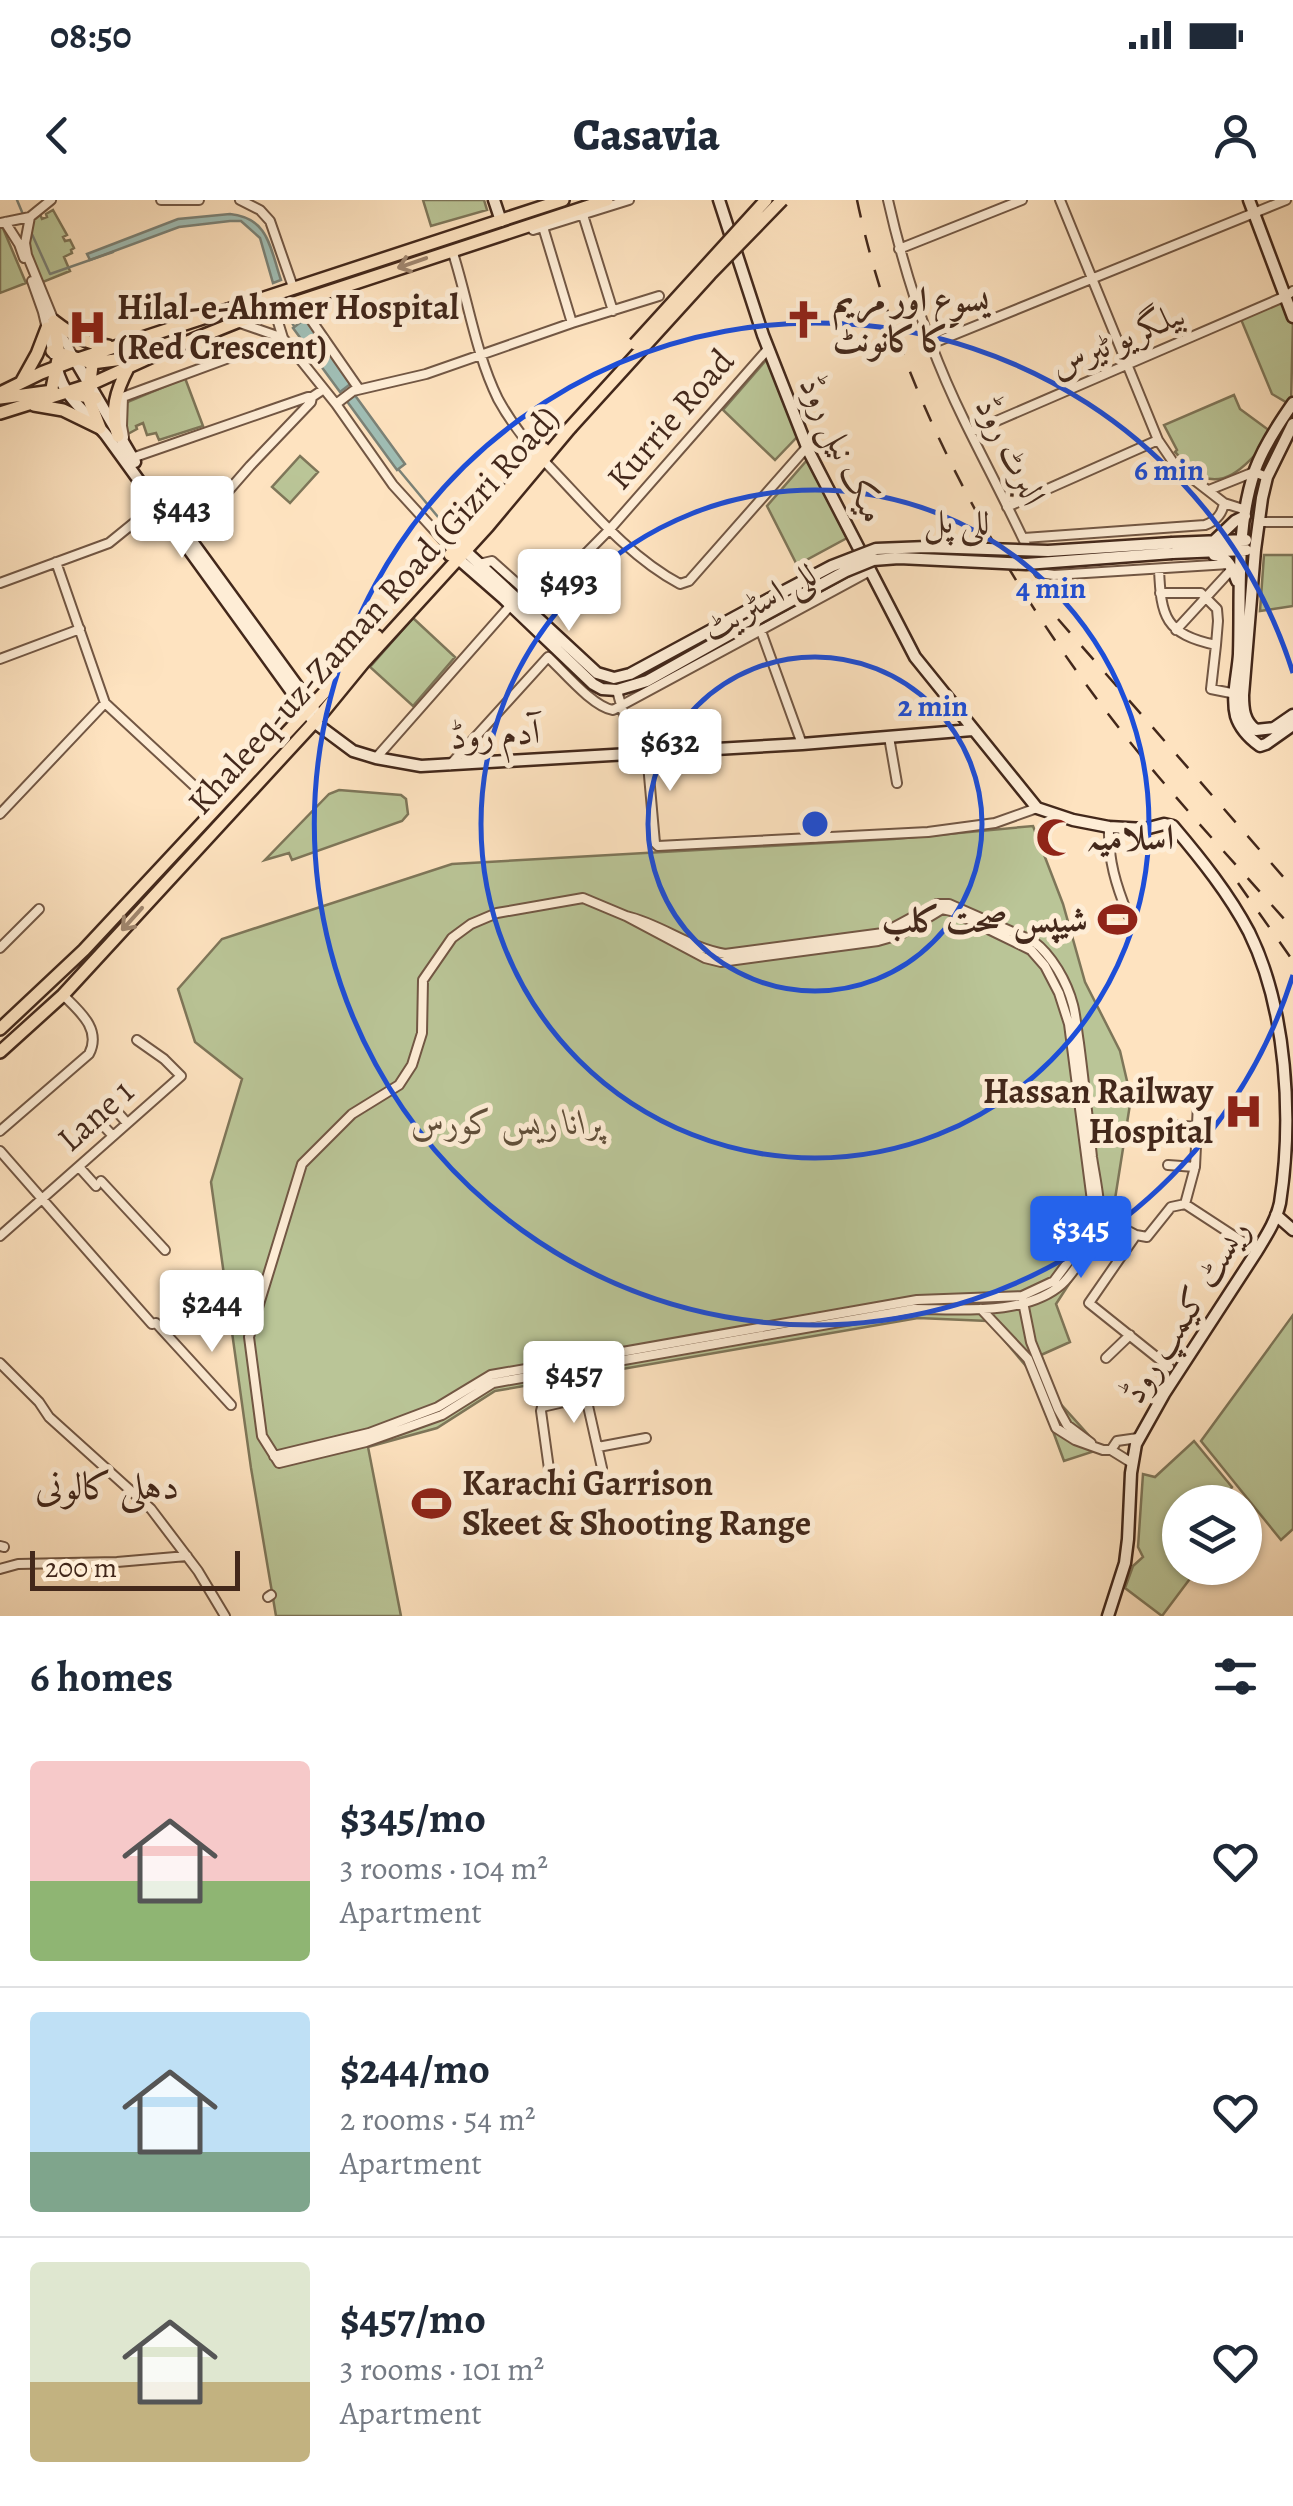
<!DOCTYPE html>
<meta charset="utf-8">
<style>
body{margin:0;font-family:Alegreya,Amiri,serif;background:#f6f6f7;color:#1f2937;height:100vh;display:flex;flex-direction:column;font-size:38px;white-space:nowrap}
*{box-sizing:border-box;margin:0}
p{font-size:32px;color:#747a83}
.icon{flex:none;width:55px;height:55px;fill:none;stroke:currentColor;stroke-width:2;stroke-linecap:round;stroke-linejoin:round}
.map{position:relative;height:1416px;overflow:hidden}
.side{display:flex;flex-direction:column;background:#fff;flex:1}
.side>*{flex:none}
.tools{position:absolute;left:1162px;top:1285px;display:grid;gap:20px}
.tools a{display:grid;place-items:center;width:100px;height:100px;border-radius:50%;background:#fff;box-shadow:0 2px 8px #0004;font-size:50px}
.scale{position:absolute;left:30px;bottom:25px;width:210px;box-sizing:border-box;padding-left:10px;border:5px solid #43281b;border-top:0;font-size:28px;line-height:35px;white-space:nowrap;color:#43281b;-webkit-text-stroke:8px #feedd6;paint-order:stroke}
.price{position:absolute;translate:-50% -85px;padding:0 22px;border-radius:10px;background:#fff;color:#222;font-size:32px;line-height:65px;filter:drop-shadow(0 2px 5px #0008)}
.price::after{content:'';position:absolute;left:50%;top:60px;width:30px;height:22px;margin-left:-15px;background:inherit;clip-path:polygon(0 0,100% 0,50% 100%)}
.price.selected{background:#2563eb;color:#fff}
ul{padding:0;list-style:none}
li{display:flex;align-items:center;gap:30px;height:250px;padding:0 30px}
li+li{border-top:2px solid #e0e1e3}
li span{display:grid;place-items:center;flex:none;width:280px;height:200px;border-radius:10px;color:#555}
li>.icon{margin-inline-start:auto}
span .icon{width:120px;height:120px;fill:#fffc;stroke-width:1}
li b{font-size:42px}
h2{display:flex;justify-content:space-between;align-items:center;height:120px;padding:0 30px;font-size:42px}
.status{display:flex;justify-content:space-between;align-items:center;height:70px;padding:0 50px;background:#fff;direction:ltr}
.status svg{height:28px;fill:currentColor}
header{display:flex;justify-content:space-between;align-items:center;height:130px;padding:0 30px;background:#fff;font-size:45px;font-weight:800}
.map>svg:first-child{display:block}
.green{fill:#bac597;stroke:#7e7659;stroke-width:2.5}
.water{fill:#a0beb5;stroke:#7b8277;stroke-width:2.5}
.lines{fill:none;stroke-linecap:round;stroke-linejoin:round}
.stream{stroke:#7b8277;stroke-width:2.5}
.street-casing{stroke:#725744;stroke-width:12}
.secondary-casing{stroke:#43281b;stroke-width:15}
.primary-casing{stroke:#43281b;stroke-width:16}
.street{stroke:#feedd6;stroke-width:8}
.secondary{stroke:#feedd6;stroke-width:10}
.primary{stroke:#fee3c0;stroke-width:11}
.rail{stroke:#43281b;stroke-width:2.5;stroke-dasharray:18 18;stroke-linecap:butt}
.secondary-bridge-casing{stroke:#43281b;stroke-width:15;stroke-linecap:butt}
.primary-bridge-casing{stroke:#43281b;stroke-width:16;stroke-linecap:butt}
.secondary-bridge{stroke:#feedd6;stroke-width:10}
.primary-bridge{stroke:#fee3c0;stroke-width:11}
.oneway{stroke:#a0866e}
.ring{fill:none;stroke:#1d4ed8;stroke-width:5}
.labels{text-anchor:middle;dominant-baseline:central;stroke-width:10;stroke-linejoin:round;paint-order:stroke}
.poi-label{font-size:35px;font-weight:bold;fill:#43281b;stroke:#feedd6;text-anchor:start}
.street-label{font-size:35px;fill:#43281b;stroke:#feedd6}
.park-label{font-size:35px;font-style:italic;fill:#614f3a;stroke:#feedd6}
.neighbourhood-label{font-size:38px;fill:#43281b;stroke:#feedd6}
.centre{fill:#1d4ed8;stroke:#feedd6;stroke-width:5}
.ring-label{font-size:30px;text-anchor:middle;font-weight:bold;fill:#1d4ed8;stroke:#feedd6;stroke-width:10;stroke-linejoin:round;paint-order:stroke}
</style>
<div class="status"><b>08:50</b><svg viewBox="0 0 49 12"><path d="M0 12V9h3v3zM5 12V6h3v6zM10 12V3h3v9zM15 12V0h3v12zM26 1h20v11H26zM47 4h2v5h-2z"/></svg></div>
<header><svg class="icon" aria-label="back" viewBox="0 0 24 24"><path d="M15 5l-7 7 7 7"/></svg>Casavia<svg class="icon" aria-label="person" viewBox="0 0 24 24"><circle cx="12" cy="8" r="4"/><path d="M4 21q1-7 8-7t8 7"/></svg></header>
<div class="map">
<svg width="1293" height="1416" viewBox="0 0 1293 1416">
<rect width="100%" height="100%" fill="#fee3c0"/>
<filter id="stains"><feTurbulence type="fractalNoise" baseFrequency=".002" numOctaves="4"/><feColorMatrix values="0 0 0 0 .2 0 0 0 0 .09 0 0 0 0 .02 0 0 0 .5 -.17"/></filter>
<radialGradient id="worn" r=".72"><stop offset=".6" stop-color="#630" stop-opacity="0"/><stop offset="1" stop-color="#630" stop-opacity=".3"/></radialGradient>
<path class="green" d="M423,0H484L487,10L431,26Z
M53,10L67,35L63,37L65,41L70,40L74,48L71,50L72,53L64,57L70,71L43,82L38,80C31,58 21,31 39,12L42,19L47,17L46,14Z
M2,26L26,83L0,93V27Z
M1285,97L1293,118L1291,205L1272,194L1240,117Z
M767,159L798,236L775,260L723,210Z
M185,178L203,226L159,240L156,233L147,235L143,223L136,226L137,229L126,235L125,203Z
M1234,195L1240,209L1274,234C1253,256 1226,297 1193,271C1186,266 1181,258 1175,252L1177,250L1164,225Z
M300,256L318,272L290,303L272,287Z
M808,259L847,338L797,365L767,306Z
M1264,355H1293V406L1260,411Z
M413,418L455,457L413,506L370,467Z
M339,590L401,595L406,599L408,614L402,621L292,660L289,653L265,660L329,594Z
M1033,626L1063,704L1085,782L1120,851L1131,898L1112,1018L1056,1104L1070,1142L1041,1155L1058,1201L1101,1249L1064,1261L1031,1172L988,1121L918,1118L495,1191L437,1228L368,1247L401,1416H276L251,1268L211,982L242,879L195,842L178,789L222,739L452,664L894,639Z
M1293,1115V1329L1281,1340L1201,1241Z
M1194,1241L1232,1287L1222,1302H1180V1368H1198L1162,1416L1125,1388L1133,1366L1143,1357L1138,1347L1143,1274L1155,1277Z"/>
<path class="water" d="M230,14C269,18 270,48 281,80L273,83L260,38L241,21H230L179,27L90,60L87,54L178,19Z
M306,118L353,182L340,192L293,128Z
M354,194L405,264L397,270L346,200Z"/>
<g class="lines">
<path class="stream" d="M17,0L22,12
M31,32L50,74L113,52
M285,112L294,126
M399,270L453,335"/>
<defs>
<path id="street" d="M161,0H199
M240,0L260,10L270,21L293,87
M888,0C905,75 930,151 964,220C989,271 1016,321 1039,373L1054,375L1229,364
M1060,0L1158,240L1175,265L1224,303L1246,310
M583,15L613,111
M30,17L25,43L27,55L54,121L73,156
M5,22L19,44L24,58
M0,23L30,17L51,0
M543,27L572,123
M533,30L629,0
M899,49L1022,0
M452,50C468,99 475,152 498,199C509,219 523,238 539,256
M32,81L43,112L53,154
M298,101L359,189
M274,109L283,138L336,204L393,285L454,352
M240,123L283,138
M931,144L1286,0
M336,204L353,191L426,174L572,123L659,96
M971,232L1286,96L1293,91
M124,237L122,226L123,197L283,138
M132,258L308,197H312
M544,261C586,304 627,356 680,384L689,381L807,247
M1209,290L1254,272L1267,277
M1007,307L1158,240
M1258,322H1293
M189,336L250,266L311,202L312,197L324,189
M1024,338L1205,325C1216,321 1222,315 1224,303
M56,362L105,503L217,607
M479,364L492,361L538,402
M1159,369C1161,417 1165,434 1216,445L1211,489L1236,494
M0,383L109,343L157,304
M1160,393H1201L1217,409L1218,421L1216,445
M529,411L610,329L768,149
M1176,430L1232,369
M761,431L802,544
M0,459L80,429
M617,490C626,527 630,530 659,553
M889,537L897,583
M647,553L655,643L658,646L928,632L995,623L1037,608
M376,558L510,406
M450,565L548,457C564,472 593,507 613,510L870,371
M0,614L105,503
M1109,627C1108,660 1116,685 1128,715
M0,748L39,709
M1198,903L1195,967L1185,1004L1257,1051
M112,906L127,923
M98,920L113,936
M1172,925L1197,927
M0,931L89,854C102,829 79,811 63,795
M0,951L136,1106L152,1124L156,1123L231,1205
M1168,965L1195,967
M79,967L96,986
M101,981L165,1050
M1115,1024L1136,1035
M0,1036L181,876L164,859L137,840
M1023,1102L1031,1142L1058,1209L1067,1225L1091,1243
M981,1109L1028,1159L1056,1228L1075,1240L1103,1250H1111L1132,1263
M1106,1158L1130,1135
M0,1163L39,1202L49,1217L151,1309L198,1371L225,1416
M1169,1167L1089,1103L1136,1035L1147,1037L1171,1007L1185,1004
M598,1247L646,1238
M1111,1250L1117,1241L1138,1238
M274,1256L369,1233L438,1207L491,1175L917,1100L1022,1096L1054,1081L1085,1039L1091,1023L1092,1001L1069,824L1059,793L1045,766L1031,750L951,711L942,709L899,735L878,741L721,762L705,758L626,716L583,698L497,713L471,724L452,738L423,780L422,833L412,865L399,885L352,914L302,964L249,1137L262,1236L279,1263L366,1242L442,1215L493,1183L914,1109C960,1109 1026,1116 1062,1084C1073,1074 1094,1041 1098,1026C1102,1005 1095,978 1092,957C1088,919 1084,881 1079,843C1077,831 1076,817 1073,805C1067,782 1052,755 1033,741L949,704H937L883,733L725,754C689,748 661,724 626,716
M549,1269L541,1211L542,1207L586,1197L602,1268
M0,1346L4,1347
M0,1369L18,1364L117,1362L187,1356
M268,1397L271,1395"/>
<path id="secondary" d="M494,0L501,21
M719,0L763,135L809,252L915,457L1037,608L1073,620L1109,627L1145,629L1164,624L1173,626C1201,659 1229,694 1249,732C1287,809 1293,919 1280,1003C1276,1021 1266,1036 1257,1051L1164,1194L1136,1244L1131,1273L1128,1339L1125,1363L1108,1416
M1249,0L1293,117
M75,160L135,262
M57,169C65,200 87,212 106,235L307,513L314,522L353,551L376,558L421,566L802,544L972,530
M1293,203C1279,223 1263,247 1255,270C1235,329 1241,393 1239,454C1238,473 1231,497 1236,516C1240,529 1249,538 1260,546L1266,544L1293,525
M1293,224L1267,277L1262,298L1255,350L1243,495C1243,509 1244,521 1256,530L1274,528L1293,515
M156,292L314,509
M1214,341L1235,321L1245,316
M1172,343L1246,340
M461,347L597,473L614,478L630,474L752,408
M1172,353L1246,350
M1214,355C1228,356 1233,370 1237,381
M455,356L502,397L593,484L602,489L617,490L647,481L759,418
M1276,1015L1293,1030"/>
<path id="primary" d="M54,121C71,134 86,144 108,146
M52,151L92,163L146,156
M93,158L88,197L100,228
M22,181L37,154L47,128
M0,193L41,173L75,160L563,0
M51,193L59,154L54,121
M71,194L96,198
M0,198L53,191
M34,205L63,210L100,228
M0,213L89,185L155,155L237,122L607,0
M118,236C110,211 116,191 128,168
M450,355L544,249
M0,829L84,750L377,436
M0,852L63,795L319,517L364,462L488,326L570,228"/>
</defs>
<use href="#street" class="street-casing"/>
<use href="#secondary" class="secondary-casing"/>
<use href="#primary" class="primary-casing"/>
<use href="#street" class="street"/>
<use href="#secondary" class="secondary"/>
<use href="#primary" class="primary"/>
<path class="rail" d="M857,0C901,208 1021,413 1157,575C1201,627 1248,678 1293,729
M1058,419L1293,688
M1238,683L1293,761"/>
<defs>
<path id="secondary-bridge" d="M752,408L832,366L876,349L927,347L1048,351L1172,343
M759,418L846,371L873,360L899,358L1026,364L1172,353"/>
<path id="primary-bridge" d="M635,144L766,0
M570,228L710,74L782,0"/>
</defs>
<use href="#secondary-bridge" class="secondary-bridge-casing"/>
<use href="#primary-bridge" class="primary-bridge-casing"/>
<use href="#secondary-bridge" class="secondary-bridge"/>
<use href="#primary-bridge" class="primary-bridge"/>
</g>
<defs><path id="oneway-shaft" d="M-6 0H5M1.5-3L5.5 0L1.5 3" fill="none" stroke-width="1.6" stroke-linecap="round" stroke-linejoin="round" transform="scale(2.5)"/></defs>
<g class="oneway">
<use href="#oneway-shaft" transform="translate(412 63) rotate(161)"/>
<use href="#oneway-shaft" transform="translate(132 719) rotate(132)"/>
</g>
<g class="ring">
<circle cx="815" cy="624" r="167"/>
<circle cx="815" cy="624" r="334"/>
<path d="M1293 775A501 501 0 1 1 1293 473"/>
</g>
<defs>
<symbol id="church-bare" viewBox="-9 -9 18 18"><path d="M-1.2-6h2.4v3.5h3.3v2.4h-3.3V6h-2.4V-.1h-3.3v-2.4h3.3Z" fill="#8f2418" stroke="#feedd6" stroke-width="2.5" paint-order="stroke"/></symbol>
<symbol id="hospital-bare" viewBox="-9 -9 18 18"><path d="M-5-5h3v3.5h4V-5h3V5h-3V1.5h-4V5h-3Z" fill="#8f2418" stroke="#feedd6" stroke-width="2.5" paint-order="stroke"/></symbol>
<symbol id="mosque-bare" viewBox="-9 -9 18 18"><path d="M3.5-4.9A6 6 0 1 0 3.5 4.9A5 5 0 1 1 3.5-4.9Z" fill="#8f2418" stroke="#feedd6" stroke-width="2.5" paint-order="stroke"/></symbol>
<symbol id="stadium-bare" viewBox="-9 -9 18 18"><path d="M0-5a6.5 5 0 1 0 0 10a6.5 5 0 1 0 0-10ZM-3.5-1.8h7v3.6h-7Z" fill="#8f2418" stroke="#feedd6" stroke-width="2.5" paint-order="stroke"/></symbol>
</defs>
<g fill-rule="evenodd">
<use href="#church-bare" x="776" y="92" width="55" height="55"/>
<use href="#hospital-bare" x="60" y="100" width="55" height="55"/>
<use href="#mosque-bare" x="1028" y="610" width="55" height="55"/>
<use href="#stadium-bare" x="1090" y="692" width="55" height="55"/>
<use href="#hospital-bare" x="1216" y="884" width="55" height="55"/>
<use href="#stadium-bare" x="404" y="1276" width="55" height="55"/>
</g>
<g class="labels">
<g class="poi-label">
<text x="833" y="99">یسوع اور مریم<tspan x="833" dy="40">کا کانونٹ</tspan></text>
<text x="117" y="107">Hilal-e-Ahmer Hospital<tspan x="117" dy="40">(Red Crescent)</tspan></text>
<text x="1086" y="637">اسلامیہ</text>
<text x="1088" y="719" text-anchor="end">شیپس صحت کلب</text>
<text x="1213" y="891" text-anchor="end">Hassan Railway<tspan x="1213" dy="40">Hospital</tspan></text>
<text x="462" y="1283">Karachi Garrison<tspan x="462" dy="40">Skeet &amp; Shooting Range</tspan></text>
</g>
<g class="street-label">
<text transform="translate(1117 139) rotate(-23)">بیلگریو ٹیرس</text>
<text transform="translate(670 219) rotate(-49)">Kurrie Road</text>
<text transform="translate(843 249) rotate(65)">میک نیل روڈ</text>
<text transform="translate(1011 251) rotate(64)">البرٹ روڈ</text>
<text transform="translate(957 321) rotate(2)">للی پل</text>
<text transform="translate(759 401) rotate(-29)">للی اسٹریٹ</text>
<text transform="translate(373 410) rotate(-48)">Khaleeq-uz-Zaman Road (Gizri Road)</text>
<text transform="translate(495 534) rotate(-4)">آدم روڈ</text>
<text transform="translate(95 915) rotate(-42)">Lane 1</text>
<text transform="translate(1185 1111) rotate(-58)">ریسٹ کیمپ روڈ</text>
</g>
<g class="park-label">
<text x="507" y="922">پرانا ریس کورس</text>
</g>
<g class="neighbourhood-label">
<text x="107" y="1286">دہلی کالونی</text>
</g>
</g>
<circle cx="815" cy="624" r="15" class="centre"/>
<g class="ring-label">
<text x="1169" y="280">6 min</text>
<text x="1051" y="398">4 min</text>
<text x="933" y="516">2 min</text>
</g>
<rect width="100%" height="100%" filter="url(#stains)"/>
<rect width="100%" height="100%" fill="url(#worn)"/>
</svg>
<div class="tools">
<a><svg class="icon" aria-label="layers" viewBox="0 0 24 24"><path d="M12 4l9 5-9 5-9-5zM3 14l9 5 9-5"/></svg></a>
</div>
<div class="scale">200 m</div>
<b class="price" style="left:182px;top:361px">$443</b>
<b class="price" style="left:569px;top:434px">$493</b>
<b class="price" style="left:670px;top:594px">$632</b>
<b class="price selected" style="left:1081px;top:1081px">$345</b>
<b class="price" style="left:212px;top:1155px">$244</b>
<b class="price" style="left:574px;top:1226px">$457</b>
</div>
<section class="side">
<h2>6 homes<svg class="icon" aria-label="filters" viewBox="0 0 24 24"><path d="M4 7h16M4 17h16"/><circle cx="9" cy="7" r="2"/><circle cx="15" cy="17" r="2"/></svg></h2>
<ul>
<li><span style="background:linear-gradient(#f6c9c9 60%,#8fb573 0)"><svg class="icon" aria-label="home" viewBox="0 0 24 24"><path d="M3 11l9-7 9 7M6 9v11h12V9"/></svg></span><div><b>$345/mo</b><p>3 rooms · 104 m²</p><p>Apartment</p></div><svg class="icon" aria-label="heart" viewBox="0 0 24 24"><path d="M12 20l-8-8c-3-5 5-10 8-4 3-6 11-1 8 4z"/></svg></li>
<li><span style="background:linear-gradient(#bfe0f5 70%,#7fa58c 0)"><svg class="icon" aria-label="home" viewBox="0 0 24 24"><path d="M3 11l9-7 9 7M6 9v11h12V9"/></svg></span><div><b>$244/mo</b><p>2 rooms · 54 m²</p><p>Apartment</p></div><svg class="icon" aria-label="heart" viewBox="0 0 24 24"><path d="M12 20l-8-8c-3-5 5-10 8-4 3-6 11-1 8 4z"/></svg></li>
<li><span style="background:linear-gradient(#dfe7d0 60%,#c2b280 0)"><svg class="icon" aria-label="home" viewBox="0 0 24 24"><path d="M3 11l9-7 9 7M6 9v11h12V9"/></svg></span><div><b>$457/mo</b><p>3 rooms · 101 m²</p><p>Apartment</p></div><svg class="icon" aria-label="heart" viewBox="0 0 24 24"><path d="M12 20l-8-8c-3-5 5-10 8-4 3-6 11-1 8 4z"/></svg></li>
</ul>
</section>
